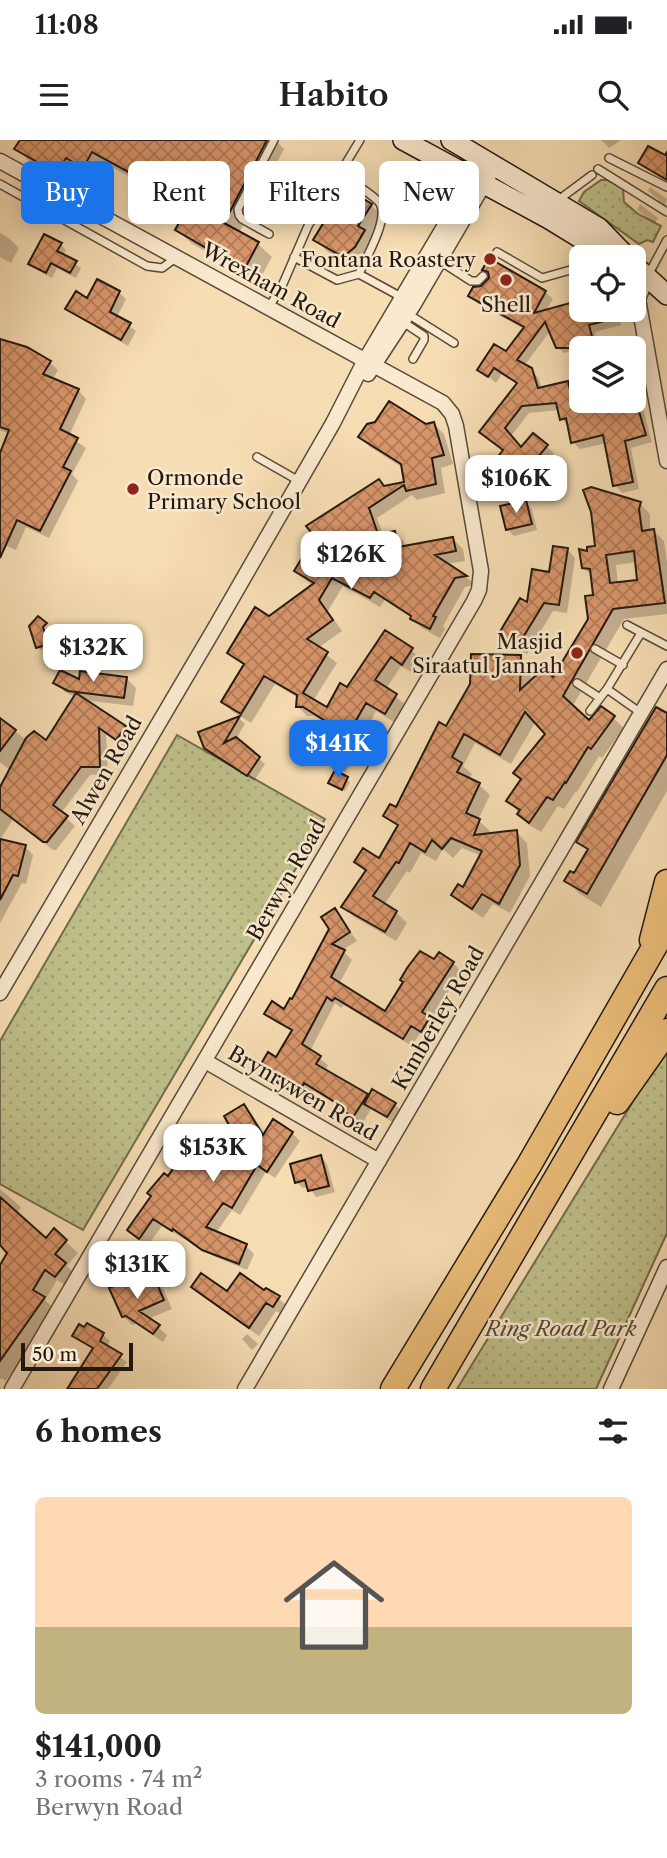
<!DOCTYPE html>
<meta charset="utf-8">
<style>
body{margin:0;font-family:"Libre Caslon Text",serif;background:#f2f2f2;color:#202124;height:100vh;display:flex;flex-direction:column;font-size:26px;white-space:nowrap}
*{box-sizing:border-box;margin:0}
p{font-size:23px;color:#757577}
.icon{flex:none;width:38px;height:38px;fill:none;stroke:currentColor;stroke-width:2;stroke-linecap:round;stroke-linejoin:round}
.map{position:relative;height:1249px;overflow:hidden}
.details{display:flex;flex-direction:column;background:#fff;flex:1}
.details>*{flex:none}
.banner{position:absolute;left:21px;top:21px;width:626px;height:63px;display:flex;gap:14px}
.buttons{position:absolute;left:569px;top:105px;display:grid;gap:14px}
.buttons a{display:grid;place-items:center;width:77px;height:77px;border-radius:10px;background:#fff;box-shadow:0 4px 18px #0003;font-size:35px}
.scale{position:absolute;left:21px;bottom:18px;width:112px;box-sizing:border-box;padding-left:7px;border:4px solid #231911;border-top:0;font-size:19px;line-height:24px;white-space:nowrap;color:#231911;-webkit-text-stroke:5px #fae9ce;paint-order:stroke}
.price{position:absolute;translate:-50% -60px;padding:0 16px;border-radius:14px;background:#fff;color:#222;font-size:23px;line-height:46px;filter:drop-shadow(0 2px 4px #0008)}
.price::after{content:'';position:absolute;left:50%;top:42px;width:21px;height:16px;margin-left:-10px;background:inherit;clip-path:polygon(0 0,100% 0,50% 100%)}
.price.on{background:#1a73e8;color:#fff}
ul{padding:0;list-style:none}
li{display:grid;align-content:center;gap:14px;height:371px;padding:0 35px}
li span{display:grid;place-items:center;height:217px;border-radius:10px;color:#555}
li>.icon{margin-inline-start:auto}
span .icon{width:126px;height:126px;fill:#fffc;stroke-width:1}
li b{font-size:30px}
h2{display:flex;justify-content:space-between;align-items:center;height:84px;padding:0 35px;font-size:30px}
.tag{padding:0 24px;border-radius:10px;background:#fff;box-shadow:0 4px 18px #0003;font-size:24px;line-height:63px}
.tag.on{background:#1a73e8;color:#fff}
.status{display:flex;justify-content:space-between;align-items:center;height:49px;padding:0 35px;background:#fff;direction:ltr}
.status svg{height:19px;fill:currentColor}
header{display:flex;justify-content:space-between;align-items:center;height:91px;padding:0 35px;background:#fff;font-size:32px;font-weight:600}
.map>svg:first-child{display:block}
.grass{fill:url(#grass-dots);stroke:#716c4e;stroke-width:2}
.shadow{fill:#0003;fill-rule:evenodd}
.building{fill:url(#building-cross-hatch);stroke:#231911;stroke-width:2;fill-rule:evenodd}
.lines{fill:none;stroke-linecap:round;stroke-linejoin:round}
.lane-casing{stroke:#584a3a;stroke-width:10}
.street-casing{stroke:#584a3a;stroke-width:17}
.secondary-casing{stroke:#231911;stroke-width:22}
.highway-casing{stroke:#231911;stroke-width:27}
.lane{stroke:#fae9ce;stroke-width:7}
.street{stroke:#fae9ce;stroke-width:14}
.secondary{stroke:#fae9ce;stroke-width:19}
.highway{stroke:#ecbe7a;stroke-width:24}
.poi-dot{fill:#8f2418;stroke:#fae9ce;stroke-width:2.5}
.labels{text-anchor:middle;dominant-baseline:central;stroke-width:5;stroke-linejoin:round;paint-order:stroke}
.poi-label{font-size:21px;fill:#231911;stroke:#fae9ce;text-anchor:end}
.street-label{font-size:21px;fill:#231911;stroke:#fae9ce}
.park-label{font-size:21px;font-style:italic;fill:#524b36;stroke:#fae9ce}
</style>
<div class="status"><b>11:08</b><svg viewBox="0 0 49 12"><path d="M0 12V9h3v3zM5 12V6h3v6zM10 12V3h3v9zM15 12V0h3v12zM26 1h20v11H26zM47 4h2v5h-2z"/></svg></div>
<header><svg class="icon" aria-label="menu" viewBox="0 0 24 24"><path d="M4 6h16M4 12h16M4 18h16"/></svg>Habito<svg class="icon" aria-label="search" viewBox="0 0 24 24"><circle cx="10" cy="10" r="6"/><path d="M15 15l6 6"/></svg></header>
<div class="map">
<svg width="667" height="1249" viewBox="0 0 667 1249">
<defs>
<pattern id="grass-dots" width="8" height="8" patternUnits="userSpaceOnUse" patternTransform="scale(1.75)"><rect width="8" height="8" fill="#bfc08b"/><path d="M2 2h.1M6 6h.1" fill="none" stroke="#a4a477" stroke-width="1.8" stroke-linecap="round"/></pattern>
<pattern id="building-cross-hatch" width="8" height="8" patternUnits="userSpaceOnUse" patternTransform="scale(1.75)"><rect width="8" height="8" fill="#d9966b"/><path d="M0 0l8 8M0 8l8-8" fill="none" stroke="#b07a57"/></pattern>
</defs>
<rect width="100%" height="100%" fill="#f7ddb4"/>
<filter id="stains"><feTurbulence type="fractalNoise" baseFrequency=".00286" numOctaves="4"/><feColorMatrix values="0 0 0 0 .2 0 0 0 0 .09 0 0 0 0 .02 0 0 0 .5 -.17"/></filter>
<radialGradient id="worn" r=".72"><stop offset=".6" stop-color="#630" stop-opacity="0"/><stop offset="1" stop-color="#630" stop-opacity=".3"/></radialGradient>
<path class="grass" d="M601,40H607L623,49L624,62L638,74L661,86L653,102L647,100L639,104L579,61L584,52Z
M177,595L325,679L83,1090L0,1044V901Z
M667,906V1093L596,1249H457Z"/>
<path class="shadow" d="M22,0H275L284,9L239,93L258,104L272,117L258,142L191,103L178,90L189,69L106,24L97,40L79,30L71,45L30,22L17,9Z
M601,0H621L609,8Z
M650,47L667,59L665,65L648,51Z
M640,64L658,78L655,83L637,70Z
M371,65L383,77L371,98L376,104L368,119L356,129L328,112L316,100L345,66Z
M0,93L9,98L19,108L11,123L0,117Z
M60,104L66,110L63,116L81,128L76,138L57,128L52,138L36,129L30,123Z
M484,130L545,152L553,159L545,172L581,162V170H617L621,185L595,192L598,204L564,213L557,206L551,190L524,226L538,237L542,249L567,243L575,251L577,264L591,261H634V237L637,257L641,261L652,302L631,308L639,349L622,353L615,345L607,303L580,309L573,302L570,287L562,279L559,270L529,273L511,296L522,309L533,295L554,313L524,350L501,331L505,311L489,299L518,244L502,234L496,243L480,230L506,214L524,189L477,163L470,156L491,139Z
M98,142L119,153L126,159L117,177L136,191L128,206L74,175L68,169L88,160Z
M0,201L49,222L58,230L52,240L78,250L86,259L69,296L86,308L72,334L78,341L49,398L26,387L16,410L0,403V316L9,294L0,290Z
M434,284L444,294L453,324L441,328L445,353L417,360L412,355L377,378L383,394L394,393L404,402L405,408L453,399L463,409L465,421L446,424L466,437L475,445L465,447L443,486L445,489L440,498L422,488L412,478L385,460L380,467L343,446L328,471L342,491L318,508L337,523L313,561L327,570L347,549L386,492L411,510L421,519L413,533L401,526L386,549L406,565L395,583L376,571L365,593L374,602L368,611L361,607L345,632L322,618L313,608L327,584L314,576H307L297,566L298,558L275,544L251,583L233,572L223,562L245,526L229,513L269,478L313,446L296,431L385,348L406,344L403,328L370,307L360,297Z
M525,362L532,369L537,390L514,396L507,389Z
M640,364L650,374V391H654L664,401L667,422V474L624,479L572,567L589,583L613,578L624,588L602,618L599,616L577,652L576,651L564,669L558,666L541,692L529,685L508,660L547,594L536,581L511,624L475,603L463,626L472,634L469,639L479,645L490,655L478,680L490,691L488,695L516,692L527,703L530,736L510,773L493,764L483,778L464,765L453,755L463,749L482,716L462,708L453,718L443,709L436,721L421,713L410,733L407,731L384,765L396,772L407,783L396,801L354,777L343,766L366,732L356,722L379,721L399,688L385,676L396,670L447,588L520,517L531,527V543L553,540L589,479L595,456L592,436L583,427L589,413L597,408ZM637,422L639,441L618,444L616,425Z
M567,409L575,418L567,473L553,471L527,514L508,503L500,495L528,465Z
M41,483L51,506L41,510L38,507Z
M126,538L136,548L133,566L83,560L124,588L133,596L125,607L106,594L108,634L90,635L61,673L75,686L56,710H53L13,679L0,700V650L11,631L0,622V584L2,582L28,601L46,602L75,557L65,552L55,543Z
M667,573V651L601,767L580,754L566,741L574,736L588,712L579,702Z
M239,578L245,584L236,599L265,624L254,641L213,614L206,607L200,593Z
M336,633L350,642L345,651L333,645Z
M0,701L25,707L33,715L26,744L22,743L0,783Z
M335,771L357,801L342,810L352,820L339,844L385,874L435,822L453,823L461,831L431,880L437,886L429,899L420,893L412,906L344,865L341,868L335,863L310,911L328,925L325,931L369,958L394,964L401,970L394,983L371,969L362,984L342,968L313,950L306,962L279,945L271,937L273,933L263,923L277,919L293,892L275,882L266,874L285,871L292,861L331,789Z
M244,966L252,974L265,995L292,993L300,1001L275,1038L266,1032L240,1075L232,1070L216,1093L246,1106L254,1114L247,1130L213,1116L162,1086L148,1105L137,1097L168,1039L188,1029L224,1002Z
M321,1017L327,1024L335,1052L316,1057L309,1047L303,1048L296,1042Z
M0,1049L21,1067L17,1074L46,1100L54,1091L78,1113L67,1126L77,1135L68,1147L57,1140L45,1160L55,1170L42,1187L6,1241L1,1238L0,1240V1128L9,1113L0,1103Z
M132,1140L139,1147L155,1141L164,1150L172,1169L148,1179L167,1195L163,1202L136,1184L132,1185L123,1176Z
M193,1147L228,1154L265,1153L278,1158L288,1167L283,1175L276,1171L259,1196L203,1157Z
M247,1194L258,1204L252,1210L242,1199Z
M74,1195H103L110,1201L106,1207L127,1222L108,1249H74L71,1246L94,1210Z"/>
<path class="building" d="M20,0H267L224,83L259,102L244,130L175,90L189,65L92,12L83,28L66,18L57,33L14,9Z
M648,6L665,15L667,12V40L638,23Z
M352,52L372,64L358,86L365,90L355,107L343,117L313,100L338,59L344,63Z
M44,94L62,103L57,111L77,121L70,133L51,123L46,133L28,124Z
M489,118L546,151L534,173L581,160V170H630L631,174L589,185L595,208H556L545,182L517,220L532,228L538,248L568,241L573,263L583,261H636L646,295L625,301L633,342L613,346L603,295L571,303L566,278L560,280L556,263L522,266L505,288L521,307L533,293L548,305L516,344L492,324L503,310L479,292L517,243L494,228L488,237L477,230L494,204L506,211L524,187L468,156L473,147L481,146L489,138L488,132L482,130Z
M97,139L120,151L110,172L131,183L121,200L65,169L76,151L87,158Z
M0,199L27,207L51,221L43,234L79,249L60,289L78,298L63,327L71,331L40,391L17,380L0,418V313L9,290L0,287Z
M389,261L426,284L434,282L444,315L432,318L436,344L406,351L404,345L369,368L378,394L395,391L398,407L453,397L456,411L435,415L467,436L455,438L433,476L436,477L430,489L410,479L411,476L374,452L370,458L332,438L319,460L333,480L307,499L328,512L303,553L327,567L340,543L347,547L385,490L413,508L402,525L391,517L375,540L397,554L385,574L366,563L354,584L365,591L357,603L350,599L335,623L310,608L327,582L303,567H296L297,555L264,536L241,574L221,562L244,524L227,513L255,467L269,476L314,443L294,431L315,397L306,386L379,339L384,346L404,342L401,324L358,297L367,284L375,282Z
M591,347L641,362L639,369L642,391L654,389L665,463L613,469L563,556L589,580L601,566L615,576L591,609L588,607L566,643L565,642L553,660L547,657L529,683L517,674L520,670L506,661L521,639L513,633L545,594L525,572L500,615L464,594L452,617L462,623L457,632L480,643L466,673L480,679L474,695L517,690L520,725L499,764L482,754L472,769L451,755L458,744L463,747L482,711L451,698L442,709L432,700L425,712L410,703L399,723L396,722L373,756L397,771L385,792L341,767L366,730L354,722L363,708L379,718L398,685L383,676L390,664L396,667L439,582L446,586L470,544L471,514L521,515L520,550L544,528L553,537L588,479L585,456L593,455L590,429L582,428L579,409L587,411V407L595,406L591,372L583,350ZM634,411L637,440L610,443L606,415Z
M526,360L532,384L506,390L500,366Z
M553,406L568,408L559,465L544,463L517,507L498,495L520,458L527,462L532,429L549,432Z
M38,476L47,483L43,487L49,504L36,508L29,486Z
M60,530L79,539L80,531L127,537L124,558L68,551L53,543Z
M76,553L126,586L116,600L99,588L100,627H81L53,665L68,676L47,702H43L0,669V647L26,598L34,591L46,600Z
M656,567L667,573V615L587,754L564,741L570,731L574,733L588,709L576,702Z
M240,576L224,603L236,597L260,617L247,636L204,608L198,592Z
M0,578L16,590L0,611Z
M335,630L348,637L342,650L328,643Z
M0,699L26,705L18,736L13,735L0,760Z
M335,768L350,792L332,804L345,810L331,837L385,871L403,842L400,840L407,828L420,811L434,819L439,812L454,822L422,872L430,877L421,892L411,886L403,899L335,858L332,861L327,857L302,904L321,916L316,924L368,954L353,977L339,968L341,966L304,943L298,955L268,937L272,931L261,924L268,912L276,917L292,890L264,874L272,861L284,869L290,858L292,859L329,789L321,777Z
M372,949L396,963L387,977L364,964Z
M244,964L263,995L273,979L293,992L267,1032L257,1025L232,1068L223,1063L206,1087L247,1104L239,1124L202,1110L173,1089L172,1091L153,1079L139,1099L127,1090L151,1056L147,1053L164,1033L168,1036L178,1021L188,1027L221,1001L216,993L229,985L224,976Z
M321,1015L329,1046L308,1051L305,1040L295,1043L290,1024Z
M0,1057L46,1098L54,1088L67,1100L55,1114L66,1123L55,1137L45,1130L33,1150L45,1157L0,1221V1125L7,1113L0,1105Z
M201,1133L227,1151L240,1133L264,1150L266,1148L280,1156L273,1167L266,1163L249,1188L191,1147Z
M133,1138L136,1147L155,1139L164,1160L139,1171L160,1185L153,1194L126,1176L122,1177L109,1148Z
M87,1183L104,1193L100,1201L122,1214L97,1249H67L93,1208L72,1196L79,1184L84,1187Z"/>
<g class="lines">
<defs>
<path id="lane" d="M609,18L667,47
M598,29L667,72
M341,35C353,43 368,51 378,61C392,75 366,117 359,134
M0,44L147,126L162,128L177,117
M557,61L592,35
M269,94L242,79L239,75L238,69L274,0
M497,112L542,138L581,127
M294,117L337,140L359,134L403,158
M440,121L471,141H478L483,136
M647,137L667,100
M269,167L282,146L308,86L360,0
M408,174L454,203
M403,182L424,196V200L413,219
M257,317L299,341
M627,485L667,506
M595,509L623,525
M577,543L600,558
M607,549L641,573
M590,571L607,549L641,493"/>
<path id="street" d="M0,21L443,263L452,274L456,286L481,431L479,450L474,461L12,1249
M647,137L638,159L667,321
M368,234L414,164L495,25
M0,853L216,486L333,283L364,222L477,31
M205,921L379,1021
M245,1249L667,529
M611,1249L667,1127"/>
<path id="secondary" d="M403,0L549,79L611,117
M451,0L599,88L627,117
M634,125L667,155"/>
<path id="highway" d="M652,800L667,742
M617,962L667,891
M393,1249L529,1025L667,785
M433,1249L667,849"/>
</defs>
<use href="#lane" class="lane-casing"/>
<use href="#street" class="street-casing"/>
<use href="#secondary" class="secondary-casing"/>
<use href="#highway" class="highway-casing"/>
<use href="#lane" class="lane"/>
<use href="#street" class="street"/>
<use href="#secondary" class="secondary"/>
<use href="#highway" class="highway"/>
</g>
<g class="poi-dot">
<circle cx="490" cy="119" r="7"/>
<circle cx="506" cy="140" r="7"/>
<circle cx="133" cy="349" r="7"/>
<circle cx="577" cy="513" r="7"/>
</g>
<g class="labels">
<g class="poi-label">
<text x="476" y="119">Fontana Roastery</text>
<text x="506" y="164" text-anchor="middle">Shell</text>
<text x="147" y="337" text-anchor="start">Ormonde<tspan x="147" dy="24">Primary School</tspan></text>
<text x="563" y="501">Masjid<tspan x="563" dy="24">Siraatul Jannah</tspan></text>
</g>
<g class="street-label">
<text transform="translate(271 145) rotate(29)">Wrexham Road</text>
<text transform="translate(106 630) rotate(-60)">Alwen Road</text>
<text transform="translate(286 740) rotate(-60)">Berwyn Road</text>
<text transform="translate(438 878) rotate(-60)">Kimberley Road</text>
<text transform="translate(303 953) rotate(30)">Brynrywen Road</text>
</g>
<g class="park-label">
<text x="561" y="1188">Ring Road Park</text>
</g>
</g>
<rect width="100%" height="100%" filter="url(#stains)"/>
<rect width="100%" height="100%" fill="url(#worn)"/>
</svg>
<div class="buttons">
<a><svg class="icon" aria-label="locate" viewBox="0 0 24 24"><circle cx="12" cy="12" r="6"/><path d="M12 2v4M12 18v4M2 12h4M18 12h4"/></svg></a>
<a><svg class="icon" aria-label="layers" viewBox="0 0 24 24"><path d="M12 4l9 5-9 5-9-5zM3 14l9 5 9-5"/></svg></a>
</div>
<div class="scale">50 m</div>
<b class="price" style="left:516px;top:375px">$106K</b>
<b class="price" style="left:351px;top:451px">$126K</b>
<b class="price" style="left:93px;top:544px">$132K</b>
<b class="price on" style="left:338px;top:640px">$141K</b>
<b class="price" style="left:213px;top:1044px">$153K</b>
<b class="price" style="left:137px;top:1161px">$131K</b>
<div class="banner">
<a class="tag on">Buy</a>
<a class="tag">Rent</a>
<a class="tag">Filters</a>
<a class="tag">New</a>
</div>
</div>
<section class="details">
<h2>6 homes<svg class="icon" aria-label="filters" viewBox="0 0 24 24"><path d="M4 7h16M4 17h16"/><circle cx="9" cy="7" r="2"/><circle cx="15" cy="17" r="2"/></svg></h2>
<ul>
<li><span style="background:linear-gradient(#ffd9b3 60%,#c2b280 0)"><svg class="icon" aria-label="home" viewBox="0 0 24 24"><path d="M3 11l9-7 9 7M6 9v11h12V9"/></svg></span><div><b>$141,000</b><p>3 rooms · 74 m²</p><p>Berwyn Road</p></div></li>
</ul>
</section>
